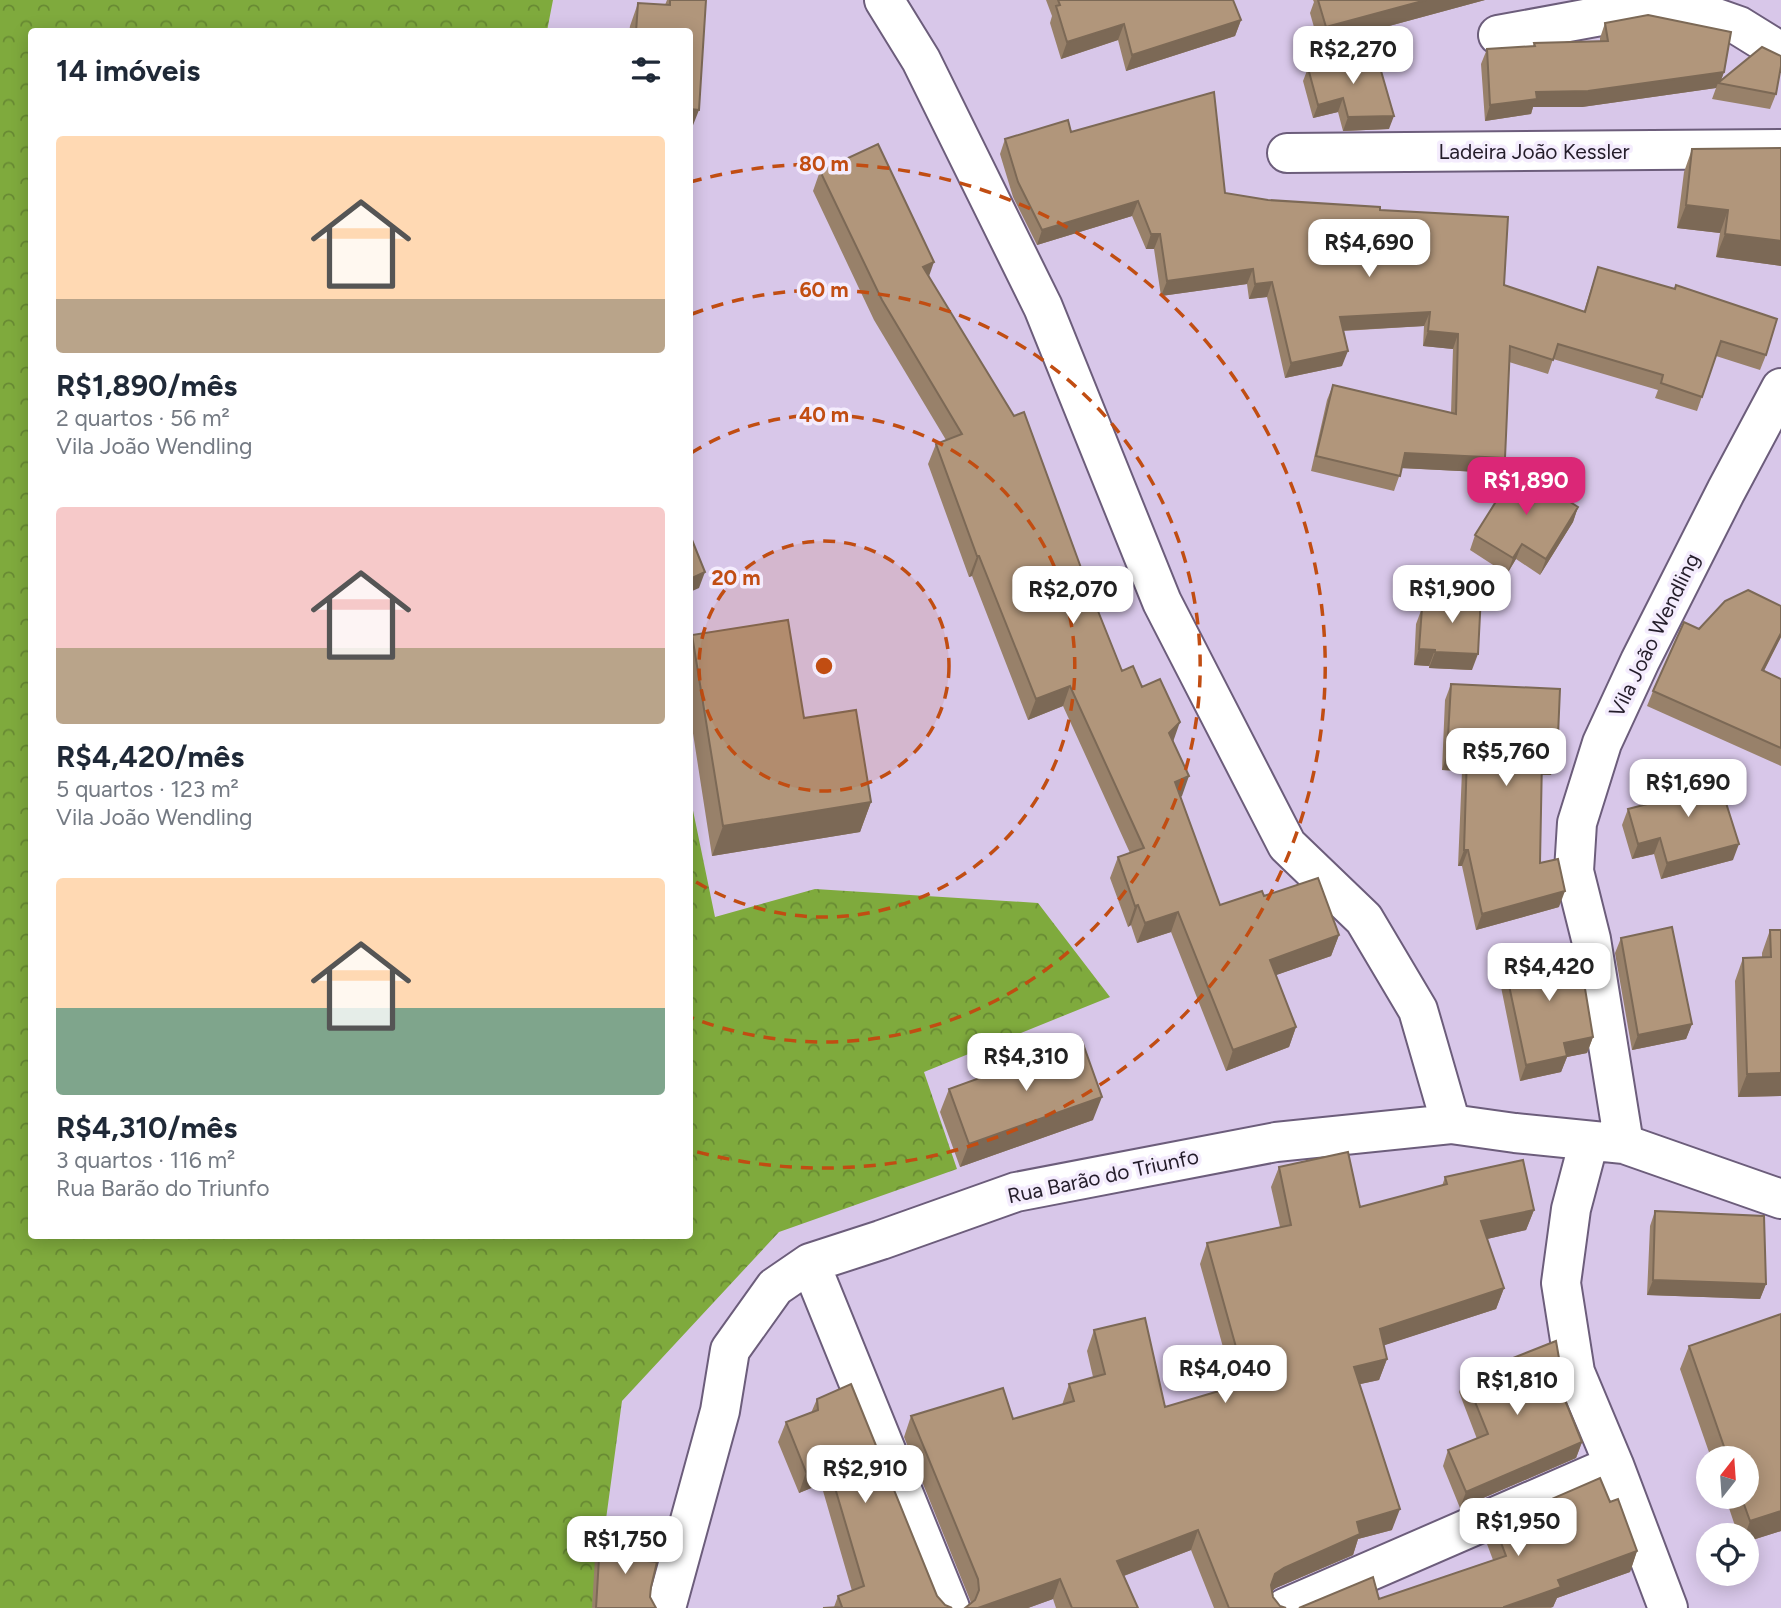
<!DOCTYPE html>
<html lang="pt">
<meta charset="utf-8">
<style>
body{margin:0;font-family:Figtree,sans-serif;background:#f2f2f3;color:#1f2937;height:100vh;display:flex;flex-direction:column;font-size:26px;white-space:nowrap}
*{box-sizing:border-box;margin:0}
p{font-size:23px;color:#747a83}
.icon{flex:none;width:38px;height:38px;fill:none;stroke:currentColor;stroke-width:2;stroke-linecap:round;stroke-linejoin:round}
.map{position:relative;flex:1;overflow:hidden}
.sheet{position:absolute;left:28px;top:28px;width:665px;height:1211px;display:flex;flex-direction:column;background:#fff;border-radius:7px;box-shadow:0 4px 18px #0003}
.sheet>*{flex:none}
.needle{width:46px;rotate:17deg}
.fabs{position:absolute;left:1696px;top:1446px;display:grid;gap:14px}
.fabs a{display:grid;place-items:center;width:63px;height:63px;border-radius:50%;background:#fff;box-shadow:0 4px 18px #0003;font-size:35px}
.price{position:absolute;translate:-50% -60px;padding:0 16px;border-radius:14px;background:#fff;color:#222;font-size:23px;line-height:46px;filter:drop-shadow(0 2px 4px #0008)}
.price::after{content:'';position:absolute;left:50%;top:42px;width:21px;height:16px;margin-left:-10px;background:inherit;clip-path:polygon(0 0,100% 0,50% 100%)}
.price.selected{background:#db2777;color:#fff}
ul{padding:0;list-style:none}
li{display:grid;align-content:center;gap:14px;height:371px;padding:0 28px}
li span{display:grid;place-items:center;height:217px;border-radius:7px;color:#555}
li>.icon{margin-inline-start:auto}
span .icon{width:126px;height:126px;fill:#fffc;stroke-width:1}
li b{font-size:30px}
h2{display:flex;justify-content:space-between;align-items:center;height:84px;padding:0 28px;font-size:30px}
.map>svg:first-child{display:block}
.forest{fill:url(#forest-crowns)}
.lines{fill:none;stroke-linecap:round;stroke-linejoin:round}
.street-casing{stroke:#6c5d7b;stroke-width:42}
.street{stroke:#fff;stroke-width:38}
.wall{fill:#98816a}
.shaded-wall{fill:#7c6956}
.building{fill:#b1967b;stroke:#7c6956;stroke-width:2}
.ring{fill:none;stroke:#c14d12;stroke-width:3.5;stroke-dasharray:12 9}
.labels{text-anchor:middle;dominant-baseline:central;stroke-width:7;stroke-linejoin:round;paint-order:stroke}
.street-label{font-size:21px;fill:#241d2a;stroke:#f4ecfd}
.centre{fill:#c14d12;stroke:#f4ecfd;stroke-width:3.5}
.ring-label{font-size:21px;text-anchor:middle;font-weight:bold;fill:#c14d12;stroke:#f4ecfd;stroke-width:7;stroke-linejoin:round;paint-order:stroke}
</style>
<div class="map">
<svg width="1781" height="1608" viewBox="0 0 1781 1608">
<defs>
<pattern id="forest-crowns" width="20" height="18" patternUnits="userSpaceOnUse" patternTransform="scale(1.75)"><rect width="20" height="18" fill="#7faa3d"/><path d="M2 6a3 3 0 1 1 6 0M12 15a3 3 0 1 1 6 0" fill="none" stroke="#688a33"/></pattern>
</defs>
<rect width="100%" height="100%" fill="#d8c7e9"/>
<path class="forest" d="M0,0H553L547,31L32,32V1236H690V796L715,917L815,889L1038,903L1110,997L924,1072L957,1169L779,1232L622,1401L594,1608H0Z"/>
<g class="lines">
<defs>
<path id="street" d="M884,0L921,60L1043,307L1162,602L1287,845L1364,919L1418,1010L1451,1124
M1498,35L1655,6L1688,8L1739,26L1781,52
M1287,153L1781,149
M1589,1141L1571,1209L1561,1283L1575,1372L1614,1465L1668,1608
M1624,1144L1591,939L1574,871L1577,823L1602,743L1640,661L1726,491L1781,388
M810,1263L950,1608
M666,1608L720,1411L730,1350L775,1287L810,1263L881,1240L1016,1192L1276,1142L1451,1124L1515,1133L1624,1144L1781,1199
M1285,1608L1614,1465"/>
</defs>
<use href="#street" class="street-casing"/>
<use href="#street" class="street"/>
</g>
<path class="wall" d="M667,0H706L690,133V32H629L630,26L638,3L665,5Z
M1046,0H1233L1241,20L1235,36L1126,71L1118,40L1061,59L1050,23L1052,16Z
M1313,0H1485L1319,45L1310,13L1314,2Z
M1605,23L1724,72L1721,80L1776,94L1770,109L1712,99L1716,88L1582,107H1533L1531,114L1485,121L1481,64L1487,49L1533,46L1534,43L1600,41V38Z
M1308,68L1389,129L1343,131L1338,112L1313,118L1303,81Z
M1071,132L1225,193L1268,200L1380,210L1504,285L1584,311L1598,267L1766,355L1760,370L1716,356L1697,411L1655,398L1658,390L1553,359L1548,374L1509,362L1505,458L1499,473L1402,468L1394,491L1311,471L1327,400L1333,385L1451,413L1453,349L1423,346L1424,326L1343,331L1342,366L1285,378L1267,297L1249,299L1247,284L1161,296L1154,249H1146L1132,216L1037,245L1013,197L1000,154L1005,139Z
M1781,148V266L1716,257L1720,233L1677,228L1684,172L1692,149Z
M820,171L929,276L1084,576L1122,671L1142,687L1173,741L1182,796L1180,797L1220,905L1264,896L1339,935L1331,956L1276,975L1296,1027L1289,1047L1226,1071L1171,932L1137,943L1131,925L1128,927L1110,878L1118,857L1130,853L1063,706L1028,720L972,576L969,577L928,464L936,444L946,440L874,320L813,191Z
M1578,507L1573,522L1540,575L1516,559L1507,574L1470,550L1475,535Z
M1438,593L1472,670L1429,668V666L1414,665L1416,624L1422,608L1432,609Z
M1699,629L1781,637L1764,671L1781,679V766L1647,706L1653,691Z
M692,635L804,718L871,802L860,832L712,856L690,714V643Z
M1451,684L1551,775H1542L1540,863L1559,907L1476,930L1462,866H1458L1462,771L1442,770L1445,700Z
M1677,778L1733,860L1661,879L1654,854L1632,859L1622,825L1628,809L1672,798L1671,794Z
M1770,930L1781,1096L1738,1097L1735,981L1743,958L1762,957V953Z
M1621,938L1692,1024L1686,1039L1632,1050L1615,953Z
M1504,962L1593,1037L1587,1053L1567,1057L1561,1072L1520,1081L1499,977Z
M949,1089L1093,1120L960,1167L940,1112Z
M1279,1167L1360,1207L1442,1186L1445,1177L1534,1210L1526,1230L1487,1239L1504,1288L1496,1309L1384,1345L1387,1359L1379,1380L1360,1384L1392,1530L1358,1539L1353,1555L1276,1588L1272,1591L1273,1597L1280,1606L1286,1608H1214L1191,1550L1124,1576L1138,1608H1056L1053,1599L1028,1608H965L971,1604L970,1600L904,1437L911,1416L1013,1419L1062,1405L1069,1384L1093,1377L1087,1351L1094,1330L1165,1407L1234,1387L1200,1264L1207,1243L1280,1227L1271,1187Z
M1655,1211L1766,1284L1760,1299L1647,1295L1650,1226Z
M1781,1314V1531L1746,1542V1535H1738L1725,1496H1746V1458H1711L1680,1369L1689,1346Z
M1560,1364L1569,1384L1564,1398L1582,1442L1576,1458L1460,1508L1443,1466L1448,1450L1477,1439L1459,1392L1465,1377Z
M817,1399L937,1596L834,1607L838,1596L852,1591L821,1484L799,1493L778,1442L786,1422L811,1413Z
M1610,1502L1637,1551L1630,1572L1557,1598L1553,1607L1551,1608H1299L1379,1599L1493,1560L1487,1544L1494,1524Z
M600,1542L648,1561L650,1597L656,1608H592L595,1557Z"/>
<path class="shaded-wall" d="M1426,0H1485L1319,45L1326,27Z
M1241,20L1235,36L1126,71L1132,55Z
M1124,24L1118,40L1061,59L1067,42Z
M1724,72L1720,83H1718L1716,88L1582,107H1533L1531,114L1485,121L1490,105L1536,92Z
M1343,98L1338,112L1313,118L1318,105Z
M690,109L699,110L690,133Z
M1394,116L1389,129L1343,131L1348,117Z
M1138,201L1132,216L1037,245L1042,230Z
M1686,205L1728,210L1720,233L1677,228Z
M1151,234H1160L1154,249H1146Z
M1725,234L1781,241V266L1716,257Z
M934,262L927,282L923,267Z
M1253,269L1247,284L1161,296L1167,281Z
M1272,282L1267,297L1249,299L1255,284Z
M1430,312L1424,326L1334,331L1340,317Z
M1428,331L1458,334L1453,349L1423,346Z
M1348,351L1342,366L1285,378L1291,363Z
M1405,453L1505,458L1499,473L1400,468Z
M1578,507L1573,522L1540,575L1546,559Z
M1522,544L1516,559L1507,574L1513,558Z
M977,556H979L972,576L969,577Z
M705,572L699,588L690,592V579Z
M1781,633V637L1756,686L1762,670Z
M1419,649L1435,650L1429,666L1414,665Z
M1435,652L1478,654L1472,670L1429,668Z
M1070,686L1063,706L1028,720L1036,699Z
M1180,722L1173,742L1169,733Z
M1447,754L1467,755L1462,771L1442,770Z
M1542,759H1557L1551,775L1537,774Z
M1189,776L1182,796L1167,803L1175,782Z
M871,802L860,832L712,856L723,826Z
M1660,838L1654,854L1632,859L1638,844Z
M1739,844L1733,860L1661,879L1667,863Z
M1464,850H1468L1462,866H1458Z
M1565,891L1559,907L1476,930L1482,914Z
M1138,905L1131,925L1128,927L1135,906Z
M1178,912L1171,932L1137,943L1145,923Z
M1339,935L1331,956L1262,980L1270,960Z
M1692,1024L1686,1039L1632,1050L1638,1035Z
M1296,1027L1289,1047L1226,1071L1233,1050Z
M1593,1037L1587,1053L1567,1057L1561,1072L1520,1081L1526,1065L1564,1043Z
M1781,1073V1096L1738,1097L1747,1074Z
M1102,1097L1093,1120L960,1167L969,1144Z
M1534,1210L1526,1230L1474,1242L1481,1221Z
M1653,1280L1766,1284L1760,1299L1647,1295Z
M1504,1288L1496,1309L1373,1349L1380,1329Z
M1387,1359L1379,1380L1347,1387L1354,1367Z
M1569,1384L1563,1400L1560,1388Z
M1582,1442L1576,1458L1460,1508L1466,1492Z
M828,1464L821,1484L799,1493L806,1472Z
M1400,1509L1392,1530L1358,1539L1353,1555L1276,1588L1268,1594L1263,1605L1275,1574L1284,1568L1357,1522Z
M1781,1511V1531L1746,1542V1535H1745L1750,1521Z
M1198,1530L1191,1550L1110,1581L1117,1561Z
M1637,1551L1630,1572L1557,1598L1553,1607L1503,1608L1558,1580Z
M1060,1579L1053,1599L1028,1608H978Z"/>
<path class="building" d="M670,0H706L699,110L690,109V32H636L638,3L670,5Z
M1058,0H1233L1241,20L1132,55L1124,24L1067,42L1056,6L1060,5Z
M1318,0H1426L1326,27Z
M1648,15L1731,32L1724,72L1588,91L1536,92L1537,99L1490,105L1487,49L1535,46L1534,43L1608,41L1605,23Z
M1762,47L1781,56V66L1776,94L1718,83Z
M1377,57L1394,116L1348,117L1343,98L1318,105L1308,68L1341,59Z
M1214,92L1225,193L1268,200L1380,207V210L1508,217L1504,285L1585,312L1598,267L1675,289L1676,285L1777,319L1766,355L1721,341L1702,397L1661,383L1663,375L1558,344L1553,360L1510,346L1505,458L1405,453L1400,476L1316,456L1333,385L1456,414L1458,334L1428,331L1430,312L1340,317L1348,351L1291,363L1272,282L1255,284L1253,269L1167,281L1160,234H1151L1138,201L1042,230L1018,182L1005,139L1068,120L1071,132Z
M878,144L934,262L923,267L1014,416L1024,412L1084,576L1122,671L1133,666L1142,687L1160,679L1180,722L1169,733L1189,776L1175,782L1220,905L1262,891L1264,896L1318,878L1339,935L1270,960L1296,1027L1233,1050L1178,912L1145,923L1138,905L1135,906L1118,857L1144,848L1070,686L1036,699L979,556H977L936,444L962,434L882,300L820,171Z
M1781,148V241L1725,234L1728,210L1686,205L1692,149Z
M1517,468L1578,507L1546,559L1522,544L1513,558L1475,535Z
M690,535L705,572L690,579Z
M1748,590L1781,606V633L1762,670L1781,679V748L1653,691L1684,622L1699,629L1725,601Z
M1438,593L1481,595L1478,654L1435,652V650L1419,649L1422,608L1437,609Z
M788,620L804,718L856,710L871,802L723,826L692,635Z
M1451,684L1560,689L1557,759H1542L1540,863L1558,859L1565,891L1482,914L1468,850H1464L1467,755L1447,754Z
M1715,768L1739,844L1667,863L1660,838L1638,844L1628,809L1682,795L1677,778Z
M1672,927L1692,1024L1638,1035L1621,938Z
M1770,930H1781V1073L1747,1074L1743,958L1771,957Z
M1578,946L1593,1037L1564,1043L1567,1056L1526,1065L1504,962Z
M1082,1041L1102,1097L969,1144L949,1089Z
M1348,1152L1360,1207L1447,1184L1445,1177L1523,1160L1534,1210L1481,1221L1504,1288L1380,1329L1387,1359L1354,1367L1400,1509L1357,1522L1360,1534L1284,1568L1275,1574L1271,1585L1273,1597L1280,1606L1286,1608H1229L1198,1530L1117,1561L1138,1608H1072L1060,1579L978,1608H965L975,1600L979,1590L978,1579L911,1416L1003,1388L1013,1419L1074,1401L1069,1384L1105,1374L1094,1330L1145,1318L1165,1407L1246,1383L1207,1243L1291,1225L1279,1167Z
M1655,1211L1764,1216L1766,1284L1653,1280Z
M1781,1314V1511L1750,1521L1741,1496H1746V1458H1728L1689,1346Z
M1556,1341L1560,1364L1569,1384L1560,1388L1582,1442L1466,1492L1448,1450L1488,1434L1465,1377Z
M851,1384L937,1596L945,1605L952,1608H823L842,1607L838,1596L864,1586L828,1464L806,1472L786,1422L818,1410L817,1399Z
M1600,1478L1610,1502L1618,1499L1637,1551L1558,1580L1561,1587L1504,1607V1608H1299L1373,1577L1379,1599L1506,1556L1494,1524Z
M600,1542L649,1545L648,1561L657,1562L651,1587L650,1597L656,1608H596Z"/>
<circle cx="824" cy="666" r="125" fill="#c14d12" fill-opacity=".12"/>
<g class="ring">
<circle cx="824" cy="666" r="125"/>
<path d="M691 453A251 251 0 1 1 691 879"/>
<path d="M692 314A376 376 0 1 1 692 1018"/>
<path d="M690 182A502 502 0 1 1 690 1150"/>
</g>
<g class="labels">
<g class="street-label">
<text x="1534" y="151">Ladeira João Kessler</text>
<text transform="translate(1654 635) rotate(-64)">Vila João Wendling</text>
<text transform="translate(1103 1176) rotate(-12)">Rua Barão do Triunfo</text>
</g>
</g>
<circle cx="824" cy="666" r="10" class="centre"/>
<g class="ring-label">
<text x="824" y="171">80 m</text>
<text x="824" y="297">60 m</text>
<text x="824" y="422">40 m</text>
<text x="736" y="585">20 m</text>
</g>
</svg>
<div class="fabs">
<a><svg class="needle" viewBox="-14 -14 28 28"><path d="M0-13l5 13h-10z" fill="#e53935"/><path d="M0 13l5-13h-10z" fill="#747a83"/></svg></a>
<a><svg class="icon" aria-label="locate" viewBox="0 0 24 24"><circle cx="12" cy="12" r="6"/><path d="M12 2v4M12 18v4M2 12h4M18 12h4"/></svg></a>
</div>
<b class="price" style="left:1353px;top:86px">R$2,270</b>
<b class="price" style="left:1369px;top:279px">R$4,690</b>
<b class="price selected" style="left:1526px;top:517px">R$1,890</b>
<b class="price" style="left:1452px;top:625px">R$1,900</b>
<b class="price" style="left:1073px;top:626px">R$2,070</b>
<b class="price" style="left:1506px;top:788px">R$5,760</b>
<b class="price" style="left:1688px;top:819px">R$1,690</b>
<b class="price" style="left:1549px;top:1003px">R$4,420</b>
<b class="price" style="left:1026px;top:1093px">R$4,310</b>
<b class="price" style="left:1225px;top:1405px">R$4,040</b>
<b class="price" style="left:1517px;top:1417px">R$1,810</b>
<b class="price" style="left:865px;top:1505px">R$2,910</b>
<b class="price" style="left:1518px;top:1558px">R$1,950</b>
<b class="price" style="left:625px;top:1576px">R$1,750</b>
<section class="sheet">
<h2>14 imóveis<svg class="icon" aria-label="filters" viewBox="0 0 24 24"><path d="M4 7h16M4 17h16"/><circle cx="9" cy="7" r="2"/><circle cx="15" cy="17" r="2"/></svg></h2>
<ul>
<li><span style="background:linear-gradient(#ffd9b3 75%,#b9a48a 0)"><svg class="icon" aria-label="home" viewBox="0 0 24 24"><path d="M3 11l9-7 9 7M6 9v11h12V9"/></svg></span><div><b>R$1,890/mês</b><p>2 quartos · 56 m²</p><p>Vila João Wendling</p></div></li>
<li><span style="background:linear-gradient(#f6c9c9 65%,#b9a48a 0)"><svg class="icon" aria-label="home" viewBox="0 0 24 24"><path d="M3 11l9-7 9 7M6 9v11h12V9"/></svg></span><div><b>R$4,420/mês</b><p>5 quartos · 123 m²</p><p>Vila João Wendling</p></div></li>
<li><span style="background:linear-gradient(#ffd9b3 60%,#7fa58c 0)"><svg class="icon" aria-label="home" viewBox="0 0 24 24"><path d="M3 11l9-7 9 7M6 9v11h12V9"/></svg></span><div><b>R$4,310/mês</b><p>3 quartos · 116 m²</p><p>Rua Barão do Triunfo</p></div></li>
</ul>
</section>
</div>
